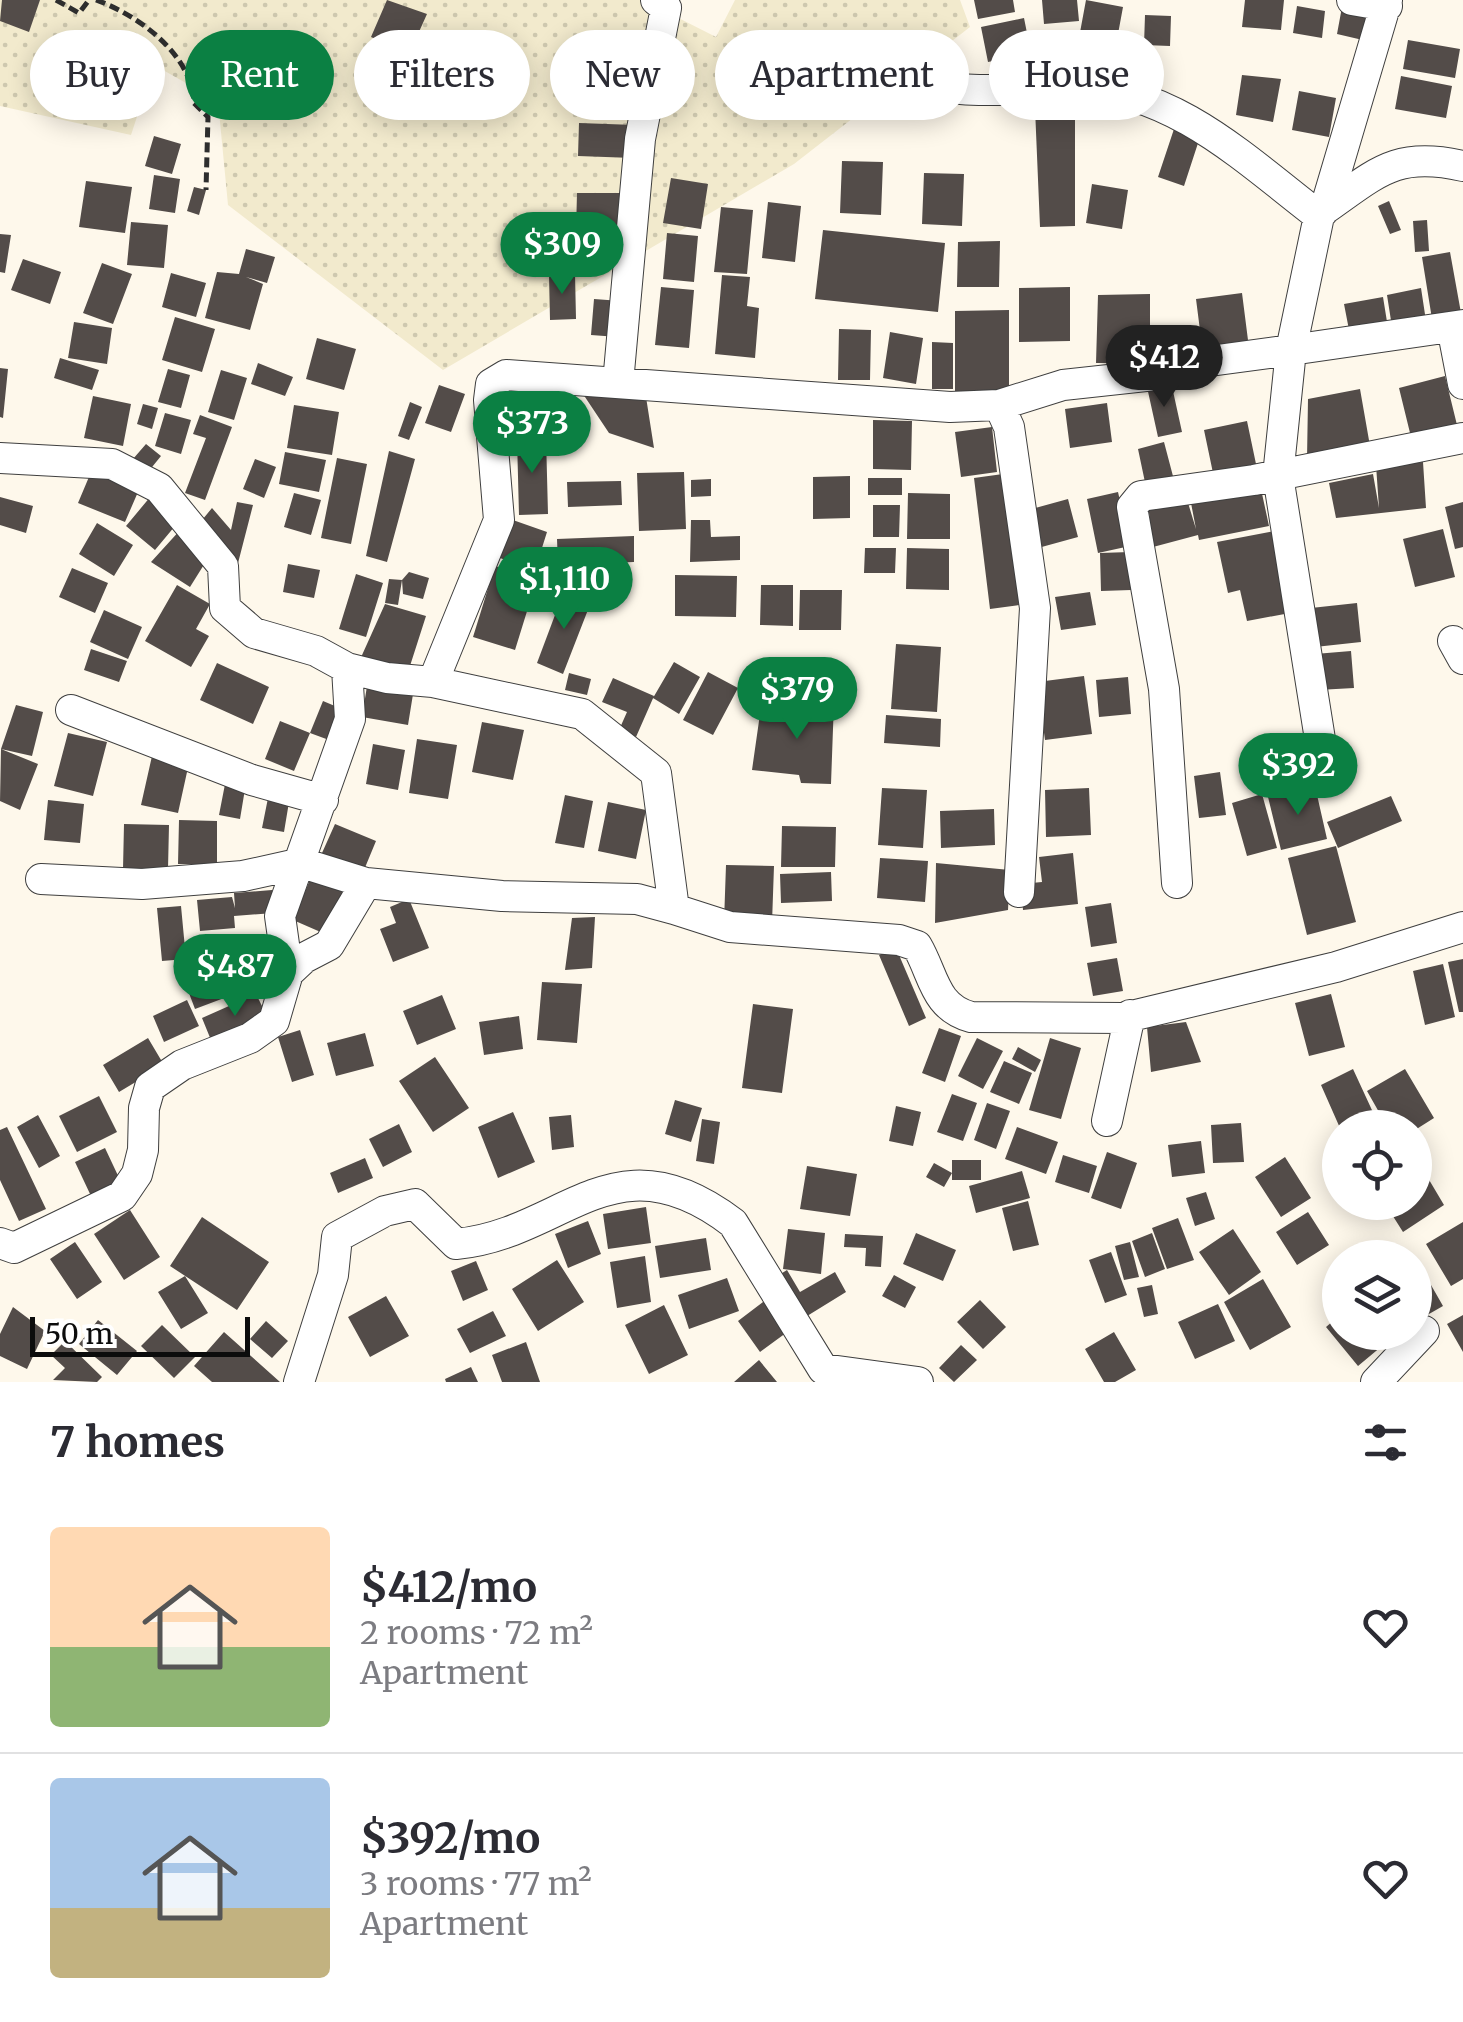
<!DOCTYPE html>
<meta charset="utf-8">
<style>
body{margin:0;font-family:Merriweather,serif;background:#f7f7f7;color:#2b2b33;height:100vh;display:flex;flex-direction:column;font-size:38px;white-space:nowrap}
*{box-sizing:border-box;margin:0}
p{font-size:32px;color:#7c7c81}
.icon{flex:none;width:55px;height:55px;fill:none;stroke:currentColor;stroke-width:2;stroke-linecap:round;stroke-linejoin:round}
.map{position:relative;height:1382px;overflow:hidden}
.details{display:flex;flex-direction:column;background:#fff;flex:1}
.details>*{flex:none}
.top-card{position:absolute;left:30px;top:30px;width:1405px;height:90px;display:flex;gap:20px}
.fabs{position:absolute;left:1322px;top:1110px;display:grid;gap:20px}
.fabs a{display:grid;place-items:center;width:110px;height:110px;border-radius:50%;background:#fff;box-shadow:0 5px 25px #0003;font-size:50px}
.scale{position:absolute;left:30px;bottom:25px;width:220px;box-sizing:border-box;padding-left:10px;border:5px solid #0c0c0c;border-top:0;font-size:28px;line-height:35px;white-space:nowrap;color:#0c0c0c;-webkit-text-stroke:8px #fff;paint-order:stroke}
.price{position:absolute;translate:-50% -85px;padding:0 22px;border-radius:35px;background:#0b8043;color:#fff;font-size:32px;line-height:65px;filter:drop-shadow(0 2px 5px #0008)}
.price::after{content:'';position:absolute;left:50%;top:60px;width:30px;height:22px;margin-left:-15px;background:inherit;clip-path:polygon(0 0,100% 0,50% 100%)}
.price.selected{background:#222;color:#fff}
ul{padding:0;list-style:none}
li{display:flex;align-items:center;gap:30px;height:250px;padding:0 50px}
li+li{border-top:2px solid #e1e1e2}
li span{display:grid;place-items:center;flex:none;width:280px;height:200px;border-radius:10px;color:#555}
li>.icon{margin-inline-start:auto}
span .icon{width:120px;height:120px;fill:#fffc;stroke-width:1}
li b{font-size:42px}
h2{display:flex;justify-content:space-between;align-items:center;height:120px;padding:0 50px;font-size:42px}
.chip{padding:0 35px;border-radius:45px;background:#fff;box-shadow:0 5px 25px #0003;font-size:35px;line-height:90px}
.chip.selected{background:#0b8043;color:#fff}
.map>svg:first-child{display:block}
.farmland{fill:url(#farmland-dots)}
.building{fill:#534c49}
.lines{fill:none;stroke-linecap:round;stroke-linejoin:round}
.street-casing{stroke:#3f3f3f;stroke-width:32}
.path{stroke:#2e2e2e;stroke-width:5;stroke-dasharray:10 5;stroke-linecap:butt}
.street{stroke:#fff;stroke-width:30}
</style>
<div class="map">
<svg width="1463" height="1382" viewBox="0 0 1463 1382">
<defs>
<pattern id="farmland-dots" width="8" height="8" patternUnits="userSpaceOnUse" patternTransform="scale(2.5)"><rect width="8" height="8" fill="#f2eacd"/><path d="M2 2h.1M6 6h.1" fill="none" stroke="#cec8af" stroke-width="1.8" stroke-linecap="round"/></pattern>
</defs>
<rect width="100%" height="100%" fill="#fef8eb"/>
<path class="farmland" d="M0,0H643L716,37L735,0H960L970,27L794,164L443,370L228,205L218,101L154,65L131,135L0,106Z"/>
<path class="building" d="M2,0H40L29,32L0,21Z
M387,0L427,14L409,54L371,37Z
M974,0H1013L1015,12L978,19Z
M1042,0H1077L1079,21L1044,24Z
M1086,0L1123,7L1113,61L1076,54Z
M1245,0H1284L1281,30L1242,27Z
M1297,6L1325,11L1322,38L1293,33Z
M1342,7L1373,13L1367,41L1337,34Z
M1145,15L1171,16L1170,46L1144,45Z
M1024,18L1031,53L988,62L981,27Z
M1408,40L1460,49L1455,78L1403,69Z
M770,52L800,56L796,84L766,80Z
M1242,75L1281,79L1273,122L1236,115Z
M1401,76L1452,86L1446,118L1395,109Z
M1299,91L1336,98L1329,137L1292,130Z
M1035,108H1075V226L1040,227Z
M579,123L635,125L633,158L578,156Z
M1174,129L1200,137L1184,186L1158,177Z
M154,136L181,144L172,174L145,166Z
M842,161L883,162L881,215L840,213Z
M924,173L964,174L962,226L922,224Z
M154,175L180,179L175,213L149,209Z
M671,178L708,184L701,229L663,223Z
M86,181L132,187L125,233L79,227Z
M1092,184L1128,190L1122,229L1086,223Z
M194,187L206,190L199,215L187,211Z
M577,193H629L628,233L576,232Z
M1389,201L1401,230L1390,234L1378,206Z
M768,202L801,206L795,262L762,258Z
M721,207L753,210L747,274L714,272Z
M1427,220L1429,251L1415,252L1413,221Z
M131,222L168,225L164,268L127,265Z
M823,230L945,243L938,312L815,299Z
M667,233L698,236L694,282L663,279Z
M0,234L11,235L5,273L0,272Z
M1000,241L999,287H957L958,242Z
M246,249L275,257L267,283L246,277L263,284L250,330L205,318L217,272L239,274Z
M1450,252L1461,313L1432,319L1422,257Z
M23,259L61,272L50,304L11,290Z
M102,263L132,274L113,324L83,313Z
M171,273L206,283L196,317L162,307Z
M575,274L576,319L550,320L549,275Z
M722,275L750,277L747,306L759,308L755,358L715,354Z
M661,287L694,290L689,348L655,345Z
M1070,287V341L1019,342V288Z
M1421,288L1426,321L1392,327L1387,295Z
M1242,293L1249,348L1203,354L1196,299Z
M1150,294V363H1096L1098,295Z
M1383,297L1388,328L1350,335L1344,304Z
M594,299L621,301L618,337L591,335Z
M1009,310V394H955V311Z
M175,317L215,329L202,372L162,360Z
M74,322L112,328L107,364L68,358Z
M839,329L871,330L870,380H838Z
M890,332L923,338L916,384L883,378Z
M317,338L356,349L344,390L306,379Z
M932,342L953,343V389H932Z
M60,358L99,370L92,390L54,378Z
M258,363L293,377L285,396L251,384Z
M0,368L8,369L3,418L0,417Z
M168,369L190,375L181,408L158,402Z
M221,370L247,378L234,420L208,412Z
M1445,376L1457,425L1411,437L1399,388Z
M1171,382L1182,432L1158,437L1147,387Z
M439,385L465,394L451,432L425,423Z
M505,389L537,390V427L505,426Z
M1360,389L1370,446L1307,459L1308,399Z
M583,394L646,397L654,448L609,433Z
M93,396L131,404L123,446L84,438Z
M410,402L422,407L409,440L398,436Z
M1107,403L1112,442L1070,448L1065,409Z
M143,404L158,408L152,429L137,424Z
M294,405L339,412L332,455L287,448Z
M165,413L191,420L181,454L155,446Z
M200,415L232,427L205,500L185,493L206,438L193,434Z
M873,420L912,421L911,470L873,469Z
M1247,421L1256,464L1213,473L1204,430Z
M992,427L997,472L961,477L955,432Z
M546,437L548,514L519,515L517,438Z
M1164,442L1174,480L1146,487L1138,449Z
M146,444L161,456L148,472L133,459Z
M389,451L415,459L387,562L366,556Z
M285,452L326,460L319,492L279,484Z
M337,458L367,464L351,544L321,538Z
M255,459L276,467L264,498L243,489Z
M1423,462L1426,508L1336,518L1329,483L1373,474L1379,508L1376,465Z
M94,465L141,485L125,522L78,503Z
M684,472L686,529L639,531L637,473Z
M1003,474L1019,605L990,609L974,478Z
M850,476V518L813,519V477Z
M868,478H902V495H868Z
M711,479V496L691,497V480Z
M621,481L622,505L568,507L567,482Z
M1261,489L1269,526L1199,540L1198,535L1153,547L1148,504L1185,493L1196,529L1191,503Z
M1118,492L1130,546L1098,553L1087,499Z
M294,493L321,500L311,535L284,527Z
M908,493L950,494V539H907Z
M151,496L180,520L155,550L126,526Z
M0,497L33,506L26,533L0,525Z
M1068,499L1078,537L1038,548L1028,510Z
M237,502L253,505L237,567L198,525L212,508L231,530Z
M1463,502V547L1455,549L1445,507Z
M873,505H900L899,537H873Z
M510,519L547,532L535,570L497,557Z
M691,520H710L711,537L740,536V560L690,562Z
M97,523L133,545L114,576L79,554Z
M182,528L210,555L190,587L151,562Z
M1443,529L1455,577L1415,587L1403,539Z
M1274,531L1290,613L1247,621L1240,590L1228,593L1217,542Z
M634,536V562L558,565L557,539Z
M865,548H896L895,573H864Z
M907,548L949,549V590L906,589Z
M1130,552L1131,590L1101,591L1100,553Z
M288,564L320,570L314,598L283,592Z
M495,566L537,579L515,650L473,637Z
M72,568L108,583L95,613L59,597Z
M409,572L429,578L423,599L403,594L402,580L398,605L385,603L389,579L402,580Z
M356,574L383,583L366,637L339,629Z
M675,575L737,576L736,617L675,616Z
M177,585L210,604L196,629L209,636L191,667L145,641Z
M761,585H793V626L760,625Z
M800,590H842L841,630H799Z
M564,591L591,602L563,674L537,663Z
M1090,592L1096,625L1061,630L1055,597Z
M1357,603L1361,642L1315,647L1311,608Z
M385,604L426,616L409,669L358,664Z
M104,610L142,627L128,659L90,642Z
M896,644L941,647L937,712L891,709Z
M91,649L127,661L119,682L84,670Z
M1351,651L1354,688L1318,690L1315,654Z
M674,662L700,677L679,714L653,698Z
M217,663L269,687L253,724L200,700Z
M708,672L738,688L713,735L683,720Z
M569,673L591,679L587,695L565,690Z
M1084,676L1092,734L1045,740L1037,682Z
M1128,677L1131,714L1099,717L1096,680Z
M613,678L654,696L636,737L619,730L627,712L602,702Z
M368,680L414,688L408,725L362,717Z
M804,700L834,701L831,784L801,783L799,775L752,770L761,707L806,713Z
M323,701L342,709L329,740L310,733Z
M16,705L43,712L32,756L1,749Z
M886,715L941,719L940,747L884,743Z
M280,721L310,733L294,771L265,759Z
M482,722L524,730L513,780L472,772Z
M68,733L107,742L93,796L54,786Z
M417,739L457,745L448,799L409,793Z
M373,744L405,750L398,790L366,784Z
M1,749L38,764L20,810L0,801Z
M152,756L189,763L178,813L141,805Z
M1220,772L1226,815L1199,818L1194,776Z
M226,779L246,783L240,819L219,815Z
M1315,786L1327,839L1281,850L1268,797Z
M882,788L927,790L923,848L878,845Z
M1089,788L1091,835L1046,837L1045,790Z
M1262,794L1277,848L1247,856L1232,803Z
M565,795L593,801L584,848L555,843Z
M1391,796L1402,821L1338,848L1327,822Z
M268,798L289,802L284,832L262,828Z
M48,800L84,804L80,843L44,840Z
M608,802L646,810L636,859L598,851Z
M994,809L995,845L941,848L940,811Z
M179,820L217,821V864H178Z
M124,824L169,825L168,869H123Z
M335,824L376,841L364,870L322,853Z
M782,826L836,827L835,867H781Z
M1336,846L1356,922L1307,935L1288,858Z
M1073,853L1078,904L1023,910L1021,884L1042,882L1039,857Z
M880,858L928,861L925,902L877,898Z
M936,863L1010,870L1008,910L935,923Z
M726,865L774,866L772,923L724,922Z
M831,872L832,901L781,903L780,874Z
M312,875L351,892L332,937L293,920Z
M272,890L274,913L234,916L235,928L200,931L197,900L232,897L235,908L234,893Z
M409,899L429,948L393,962L380,929L396,923L390,907Z
M1111,903L1117,943L1091,947L1085,907Z
M181,906L186,959L162,961L157,908Z
M595,917L592,968L565,970L572,918Z
M896,948L926,1018L909,1026L879,955Z
M234,952L248,989L195,1009L181,972Z
M1117,958L1123,991L1093,996L1087,963Z
M1463,959V1012H1459L1448,962Z
M1443,964L1455,1017L1425,1025L1413,971Z
M542,982L582,984L577,1043L537,1040Z
M256,994L269,1020L213,1045L202,1018Z
M1331,994L1345,1047L1309,1056L1295,1003Z
M442,995L456,1029L417,1045L403,1011Z
M187,1000L199,1026L164,1042L153,1016Z
M753,1004L793,1009L782,1093L742,1088Z
M519,1016L523,1049L484,1055L479,1022Z
M1186,1022L1201,1062L1151,1072L1147,1027Z
M939,1028L961,1036L945,1082L922,1073Z
M300,1030L314,1075L292,1082L278,1037Z
M365,1033L374,1066L336,1076L327,1043Z
M148,1038L164,1065L119,1092L103,1065Z
M977,1038L1003,1051L983,1089L958,1076Z
M1050,1038L1081,1048L1061,1119L1029,1110Z
M1018,1047L1041,1060L1035,1072L1012,1059Z
M435,1057L469,1108L433,1132L399,1081Z
M1004,1061L1032,1073L1019,1104L990,1092Z
M1353,1069L1377,1121L1362,1128H1340L1321,1085Z
M1405,1069L1434,1118L1415,1130L1388,1128L1367,1091Z
M952,1094L977,1103L963,1141L937,1132Z
M99,1096L117,1132L77,1152L59,1116Z
M675,1100L702,1108L691,1142L665,1134Z
M987,1103L1010,1111L996,1149L974,1140Z
M896,1106L921,1112L913,1146L889,1141Z
M513,1112L535,1162L498,1178L478,1127Z
M38,1115L60,1156L39,1168L17,1127Z
M571,1115L574,1147L552,1150L549,1117Z
M702,1119L720,1122L714,1164L696,1161Z
M1241,1123L1244,1162L1213,1163L1211,1125Z
M399,1124L412,1152L383,1167L369,1139Z
M7,1127L46,1209L19,1221L0,1180V1130Z
M1017,1127L1058,1142L1046,1174L1005,1159Z
M1201,1141L1205,1173L1172,1177L1168,1145Z
M105,1148L121,1182L91,1196L75,1162Z
M1107,1152L1137,1163L1121,1209L1091,1198Z
M1063,1155L1097,1166L1089,1193L1055,1182Z
M1285,1157L1311,1198L1281,1217L1255,1177Z
M365,1158L373,1178L338,1193L330,1173Z
M952,1160H981V1180H952Z
M934,1163L952,1173L944,1187L926,1177Z
M807,1166L857,1174L850,1216L800,1209Z
M1022,1171L1030,1198L976,1213L969,1186Z
M1425,1173L1444,1205L1403,1232L1384,1202H1415V1179Z
M1206,1192L1215,1219L1195,1226L1186,1198Z
M1028,1201L1039,1245L1013,1251L1002,1208Z
M646,1207L651,1243L608,1249L603,1214Z
M130,1210L160,1257L124,1280L94,1234Z
M1308,1212L1329,1245L1297,1265L1276,1232Z
M202,1217L269,1262L237,1310L170,1266Z
M1178,1218L1194,1260L1167,1269L1152,1228Z
M588,1221L601,1254L568,1268L555,1234Z
M1463,1222V1279L1451,1286L1426,1244Z
M788,1229L825,1233L821,1274L783,1269Z
M1233,1229L1261,1272L1229,1295L1199,1252Z
M916,1233L956,1250L943,1281L903,1264Z
M1152,1233L1165,1269L1145,1277L1132,1241Z
M845,1234L883,1236L881,1267L865,1266L866,1248L844,1247Z
M706,1238L711,1270L660,1278L655,1246Z
M75,1242L102,1282L77,1299L50,1259Z
M1130,1242L1139,1277L1124,1280L1115,1246Z
M1111,1252L1127,1295L1105,1303L1089,1260Z
M645,1256L651,1302L617,1308L610,1262Z
M557,1260L584,1302L538,1331L512,1289Z
M476,1261L488,1290L463,1301L451,1271Z
M787,1270L800,1292L835,1272L846,1292L799,1321L774,1278Z
M1423,1271L1443,1306L1415,1322V1276Z
M894,1275L916,1287L905,1308L882,1296Z
M185,1276L208,1313L181,1329L158,1292Z
M727,1278L739,1311L689,1329L678,1295Z
M1263,1279L1291,1327L1250,1350L1224,1302Z
M1152,1285L1158,1314L1144,1317L1137,1288Z
M386,1296L409,1336L370,1357L348,1317Z
M767,1299L790,1330L760,1352L738,1321Z
M980,1300L1006,1327L983,1349L957,1322Z
M1218,1304L1235,1341L1195,1359L1178,1322Z
M664,1305L688,1355L649,1374L625,1325Z
M13,1307L45,1331L27,1369L0,1356V1334Z
M493,1311L506,1336L470,1353L457,1329Z
M1340,1315V1332L1394,1336L1358,1366L1326,1327Z
M1463,1315V1352L1447,1324Z
M98,1320L137,1351L117,1375L79,1344Z
M266,1321L288,1341L272,1358L250,1339Z
M162,1325L195,1357L174,1378L141,1346Z
M224,1332L280,1382H212L194,1366Z
M1114,1332L1136,1370L1115,1382H1104L1085,1349Z
M65,1341L102,1377L97,1382L53,1380L65,1368L51,1355Z
M526,1342L540,1382H502L492,1355Z
M961,1345L977,1360L954,1382L939,1368Z
M759,1360L777,1382H734Z
M471,1367L478,1382H446L445,1379Z"/>
<g class="lines">
<defs>
<path id="street" d="M1352,0L1387,6
M1387,0L1325,209L1319,216L1291,350L1463,325
M961,89C1000,93 1038,86 1077,87C1174,89 1247,161 1319,216
M1325,209C1378,172 1396,151 1463,166
M1452,327L1463,384
M618,383L640,139L666,8L656,0
M999,405L1009,427L1035,608L1019,892
M0,458L112,464L159,488L223,566L225,608L254,633L316,651L347,668L350,719L280,916L288,973L274,1021L250,1038L182,1065L150,1087L144,1108L143,1150L137,1174L122,1196L14,1248L0,1243
M1453,641L1463,659
M347,668L387,678L433,682L499,520L489,400L491,384L506,375L950,407L999,405L1063,385L1155,375L1210,361L1291,350L1278,476L1326,777
M433,682L582,714L656,773L674,909L730,927L899,940L917,946C934,975 934,1007 971,1017L1123,1018L1336,967L1463,927
M71,710L252,780L323,800
M41,879L142,884L243,876L302,863L366,883
M1177,883L1164,689L1132,507L1141,496L1254,480L1463,438
M288,973L304,958L329,945L366,883L502,896L637,899L674,909
M1107,1121L1130,1015
M823,1369L918,1382
M299,1382L333,1275L337,1237L385,1211L415,1204L456,1244C565,1234 614,1132 733,1223L823,1369
M1376,1382L1424,1331"/>
</defs>
<use href="#street" class="street-casing"/>
<path class="path" d="M56,0L79,13L89,0
M96,0C138,15 192,54 194,103L208,117L206,190"/>
<use href="#street" class="street"/>
</g>
</svg>
<div class="fabs">
<a><svg class="icon" aria-label="locate" viewBox="0 0 24 24"><circle cx="12" cy="12" r="6"/><path d="M12 2v4M12 18v4M2 12h4M18 12h4"/></svg></a>
<a><svg class="icon" aria-label="layers" viewBox="0 0 24 24"><path d="M12 4l9 5-9 5-9-5zM3 14l9 5 9-5"/></svg></a>
</div>
<div class="scale">50 m</div>
<b class="price" style="left:562px;top:297px">$309</b>
<b class="price selected" style="left:1164px;top:410px">$412</b>
<b class="price" style="left:532px;top:476px">$373</b>
<b class="price" style="left:564px;top:632px">$1,110</b>
<b class="price" style="left:797px;top:742px">$379</b>
<b class="price" style="left:1298px;top:818px">$392</b>
<b class="price" style="left:235px;top:1019px">$487</b>
<div class="top-card">
<a class="chip">Buy</a>
<a class="chip selected">Rent</a>
<a class="chip">Filters</a>
<a class="chip">New</a>
<a class="chip">Apartment</a>
<a class="chip">House</a>
</div>
</div>
<section class="details">
<h2>7 homes<svg class="icon" aria-label="filters" viewBox="0 0 24 24"><path d="M4 7h16M4 17h16"/><circle cx="9" cy="7" r="2"/><circle cx="15" cy="17" r="2"/></svg></h2>
<ul>
<li><span style="background:linear-gradient(#ffd9b3 60%,#8fb573 0)"><svg class="icon" aria-label="home" viewBox="0 0 24 24"><path d="M3 11l9-7 9 7M6 9v11h12V9"/></svg></span><div><b>$412/mo</b><p>2 rooms · 72 m²</p><p>Apartment</p></div><svg class="icon" aria-label="heart" viewBox="0 0 24 24"><path d="M12 20l-8-8c-3-5 5-10 8-4 3-6 11-1 8 4z"/></svg></li>
<li><span style="background:linear-gradient(#a9c7e8 65%,#c2b280 0)"><svg class="icon" aria-label="home" viewBox="0 0 24 24"><path d="M3 11l9-7 9 7M6 9v11h12V9"/></svg></span><div><b>$392/mo</b><p>3 rooms · 77 m²</p><p>Apartment</p></div><svg class="icon" aria-label="heart" viewBox="0 0 24 24"><path d="M12 20l-8-8c-3-5 5-10 8-4 3-6 11-1 8 4z"/></svg></li>
</ul>
</section>
